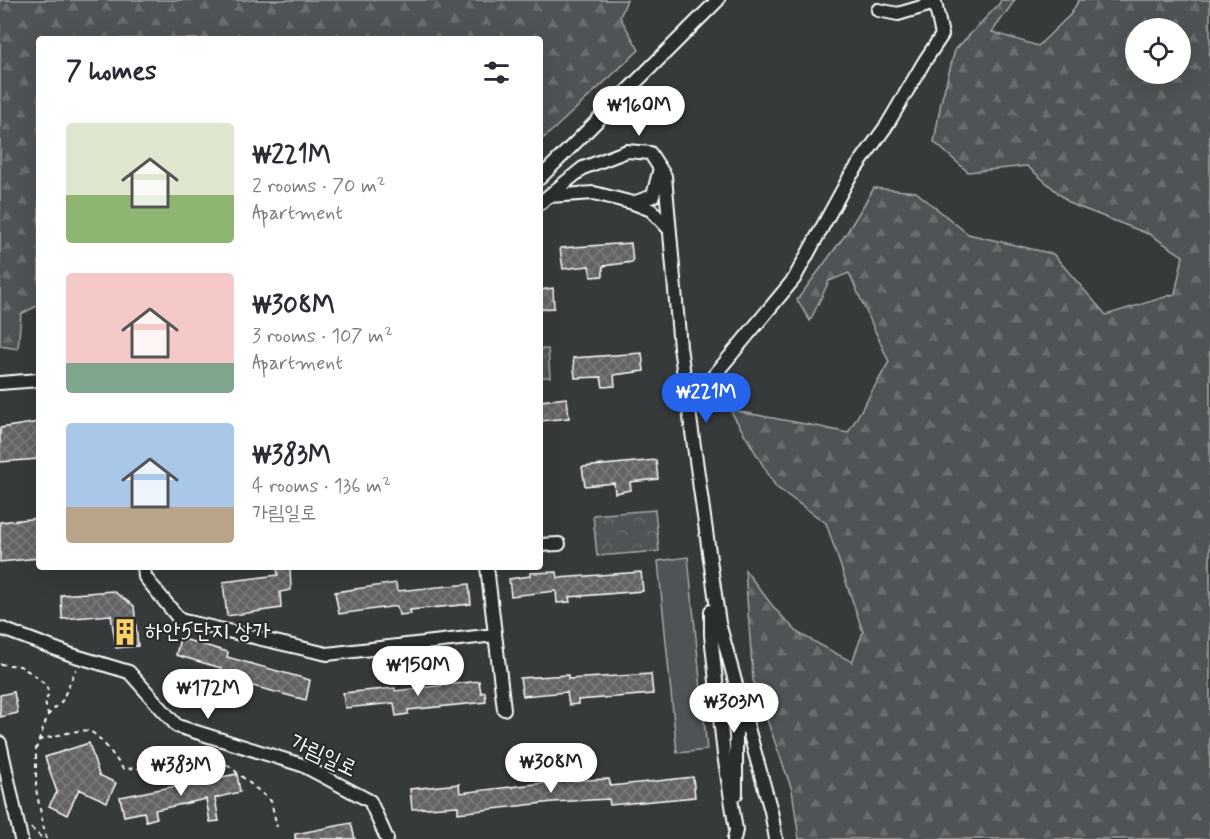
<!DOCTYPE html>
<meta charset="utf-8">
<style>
body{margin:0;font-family:Mynerve,"Poor Story",sans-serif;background:#f2f2f3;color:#2b2b33;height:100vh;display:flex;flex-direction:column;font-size:22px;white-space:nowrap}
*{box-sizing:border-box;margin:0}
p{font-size:20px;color:#7c7c81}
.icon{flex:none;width:33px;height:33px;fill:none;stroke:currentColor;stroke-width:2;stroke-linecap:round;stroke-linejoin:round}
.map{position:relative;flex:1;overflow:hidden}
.details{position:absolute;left:36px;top:36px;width:507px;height:534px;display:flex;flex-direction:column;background:#fff;border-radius:6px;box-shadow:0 6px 24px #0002}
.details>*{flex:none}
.fabs{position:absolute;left:1125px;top:18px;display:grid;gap:12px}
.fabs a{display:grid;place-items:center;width:66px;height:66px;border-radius:50%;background:#fff;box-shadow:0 6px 24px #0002;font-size:30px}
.price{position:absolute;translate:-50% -51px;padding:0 14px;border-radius:21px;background:#fff;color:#222;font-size:20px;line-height:39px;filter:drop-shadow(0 2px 3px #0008)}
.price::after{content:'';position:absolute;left:50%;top:36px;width:18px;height:14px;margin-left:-9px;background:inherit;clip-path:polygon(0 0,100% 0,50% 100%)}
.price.current{background:#2563eb;color:#fff}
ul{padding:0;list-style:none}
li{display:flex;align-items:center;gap:18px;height:150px;padding:0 30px}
li span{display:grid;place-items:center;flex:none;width:168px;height:120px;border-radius:6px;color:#555}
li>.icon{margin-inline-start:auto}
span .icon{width:72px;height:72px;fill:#fffc;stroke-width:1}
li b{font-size:26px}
h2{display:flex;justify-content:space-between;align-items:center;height:72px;padding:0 30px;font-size:26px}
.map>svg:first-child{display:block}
.forest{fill:url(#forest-firs);stroke:#a8a9aa;stroke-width:1.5;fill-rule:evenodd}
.park{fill:url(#park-crowns);stroke:#a8a9aa;stroke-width:1.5}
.garden{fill:#505354;stroke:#a8a9aa;stroke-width:1.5}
.building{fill:url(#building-cross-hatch);stroke:#fff;stroke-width:1.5}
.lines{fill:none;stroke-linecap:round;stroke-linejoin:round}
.minor-casing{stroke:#fff;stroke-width:16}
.path{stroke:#fff;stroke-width:2;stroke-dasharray:4.5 4.5;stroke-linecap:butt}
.minor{stroke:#2a2d2e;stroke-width:12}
.labels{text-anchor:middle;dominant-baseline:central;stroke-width:4.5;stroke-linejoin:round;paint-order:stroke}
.poi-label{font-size:22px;fill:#fff;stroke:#2a2d2e;text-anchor:start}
.street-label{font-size:22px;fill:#fff;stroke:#2a2d2e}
</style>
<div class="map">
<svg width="1210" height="839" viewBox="0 0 1210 839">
<defs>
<pattern id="forest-firs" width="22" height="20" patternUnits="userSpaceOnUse" patternTransform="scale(1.5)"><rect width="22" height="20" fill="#505354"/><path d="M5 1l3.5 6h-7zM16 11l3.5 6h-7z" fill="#6a6d6e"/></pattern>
<pattern id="park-crowns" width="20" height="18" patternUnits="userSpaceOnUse" patternTransform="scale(1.5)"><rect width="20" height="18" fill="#505354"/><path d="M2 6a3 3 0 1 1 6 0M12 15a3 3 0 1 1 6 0" fill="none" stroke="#6a6d6e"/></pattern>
<pattern id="building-cross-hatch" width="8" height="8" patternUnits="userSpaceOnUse" patternTransform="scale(1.5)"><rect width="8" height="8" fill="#636465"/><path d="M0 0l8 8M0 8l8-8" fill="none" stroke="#7a7b7c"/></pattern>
</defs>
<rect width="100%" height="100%" fill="#373a3b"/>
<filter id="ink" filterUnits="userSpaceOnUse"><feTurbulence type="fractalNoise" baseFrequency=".0167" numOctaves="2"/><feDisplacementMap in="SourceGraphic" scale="12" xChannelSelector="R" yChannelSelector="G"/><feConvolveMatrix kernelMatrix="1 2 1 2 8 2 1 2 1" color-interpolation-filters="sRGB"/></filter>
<g filter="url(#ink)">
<path class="forest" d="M0,0H627L620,17L639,50L554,129L540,141V39H39V305L21,314L18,349L0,346Z
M1001,0H1015L992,32L1038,46L1070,15L1079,0H1210V839H799L792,790L753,680L745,570L775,609L798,633L852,662L863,632L826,523L776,487L730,410L816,426L848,433L889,362L849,273L829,281L810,321L797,300L846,234L874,188L916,192L968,234L1053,254L1106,315L1175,294L1183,256L1151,235L1071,204L1027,166L968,172L934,142L941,102L955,50L999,4ZM1136,28H1180V74H1136Z"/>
<path class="park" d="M540,349H548L550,377H540Z
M655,510L659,551L597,556L593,515Z"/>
<path class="garden" d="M688,557L707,750L677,753L658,561Z"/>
<path class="building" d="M631,243L633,262L603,266V276L591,277L589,266L563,269L560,248Z
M553,288L554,308L540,309V290Z
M642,353L644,371L614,375L615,386L603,387L601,377L575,378L573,358Z
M567,398L569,418L540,421V401Z
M39,422V459L0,462V428Z
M656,460L658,479L630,482L631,490L615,493L614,483L585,486L582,467Z
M39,518V558L0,562V522Z
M290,567L291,590L280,592L281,608L227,616L223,582L278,575L277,569Z
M557,572L558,578L641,572L643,591L569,597L570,602L557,603L556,591L511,596L509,579L530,576V573Z
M396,583L397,591L469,584L471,604L410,610L411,614L399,615L397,606L339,614L335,592Z
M113,591L134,606L138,646L116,648L111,615L62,619L61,595Z
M180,638L228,652L227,657L310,680L306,700L230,680L229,685L218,682L221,668L176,655Z
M651,674L653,694L578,700V704L569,705L567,692L523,696L520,678L568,675V679Z
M479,681L481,693L485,692L486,702L408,710V714L396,716L394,703L345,708L343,693L395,688V691Z
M14,692L18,713L0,717V695Z
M89,743L99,775L116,783L107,802L79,789L67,815L49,806L57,792L45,757Z
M237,774L240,792L215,798L219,821L210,822L206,799L155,810L157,818L146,821L144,812L124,816L120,797Z
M693,777L695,797L610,805L609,799L553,802L458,813V806L412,809L410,789L459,784L460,793L561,781L609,779L611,786Z
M351,823L355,839H295V834Z"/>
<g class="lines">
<defs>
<path id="minor" d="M540,178L718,0
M549,196L594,193L633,203L651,210L668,228
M540,203L583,168L627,151L650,153L665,176L680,347L719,623L771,811L776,839
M633,203L653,196L660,168
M0,383L39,380
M688,407L794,279L849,178L887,125L924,62L942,35L935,3L898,14L878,10
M540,545L559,544
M144,567L145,577L180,620L327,654L495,635
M487,567L504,709
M711,611V635L724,755L736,830L734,839
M0,628L72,655L129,672L177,726L302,765L370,801L387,839
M0,743L21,839
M736,794V729L747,724"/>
</defs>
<use href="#minor" class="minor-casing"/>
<path class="path" d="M0,664L20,666L34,675L46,685L49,694L45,702L48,715
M39,740C48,738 81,728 89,731C100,735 117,760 123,769L228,765L271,801L277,827
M31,828L43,839
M46,839L36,789V749L48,715L62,701L76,669"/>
<use href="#minor" class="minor"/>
</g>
</g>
<defs>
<symbol id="building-bare" viewBox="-9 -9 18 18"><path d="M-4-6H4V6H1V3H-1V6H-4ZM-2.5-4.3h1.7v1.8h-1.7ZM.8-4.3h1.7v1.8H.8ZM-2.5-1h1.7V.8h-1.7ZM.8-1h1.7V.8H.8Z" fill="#ffd166" stroke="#2a2d2e" stroke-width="2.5" paint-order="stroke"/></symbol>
</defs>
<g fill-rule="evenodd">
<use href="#building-bare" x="106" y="613" width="38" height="38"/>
</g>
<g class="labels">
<g class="poi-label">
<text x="145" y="632">하안5단지 상가</text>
</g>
<g class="street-label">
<text transform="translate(323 756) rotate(25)">가림일로</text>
</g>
</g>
</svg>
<div class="fabs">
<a><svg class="icon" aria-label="locate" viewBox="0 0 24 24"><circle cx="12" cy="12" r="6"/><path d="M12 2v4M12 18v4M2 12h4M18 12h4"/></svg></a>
</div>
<b class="price" style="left:639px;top:137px">₩160M</b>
<b class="price current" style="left:706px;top:424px">₩221M</b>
<b class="price" style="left:418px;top:697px">₩150M</b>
<b class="price" style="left:208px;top:720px">₩172M</b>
<b class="price" style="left:734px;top:734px">₩303M</b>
<b class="price" style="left:551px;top:794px">₩308M</b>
<b class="price" style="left:181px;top:797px">₩383M</b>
<section class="details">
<h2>7 homes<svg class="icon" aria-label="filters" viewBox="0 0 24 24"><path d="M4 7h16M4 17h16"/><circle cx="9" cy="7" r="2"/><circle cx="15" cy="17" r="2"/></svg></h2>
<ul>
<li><span style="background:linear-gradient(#dfe7d0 60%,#8fb573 0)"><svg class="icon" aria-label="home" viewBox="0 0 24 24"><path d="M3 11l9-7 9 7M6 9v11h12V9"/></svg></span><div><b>₩221M</b><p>2 rooms · 70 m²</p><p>Apartment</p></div></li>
<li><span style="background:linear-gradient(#f6c9c9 75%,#7fa58c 0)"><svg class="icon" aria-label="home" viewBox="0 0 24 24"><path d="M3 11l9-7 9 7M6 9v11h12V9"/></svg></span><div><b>₩308M</b><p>3 rooms · 107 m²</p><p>Apartment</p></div></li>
<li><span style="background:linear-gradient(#a9c7e8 70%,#b9a48a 0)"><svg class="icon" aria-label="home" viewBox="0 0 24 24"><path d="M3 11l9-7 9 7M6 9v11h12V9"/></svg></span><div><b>₩383M</b><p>4 rooms · 136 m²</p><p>가림일로</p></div></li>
</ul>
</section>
</div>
